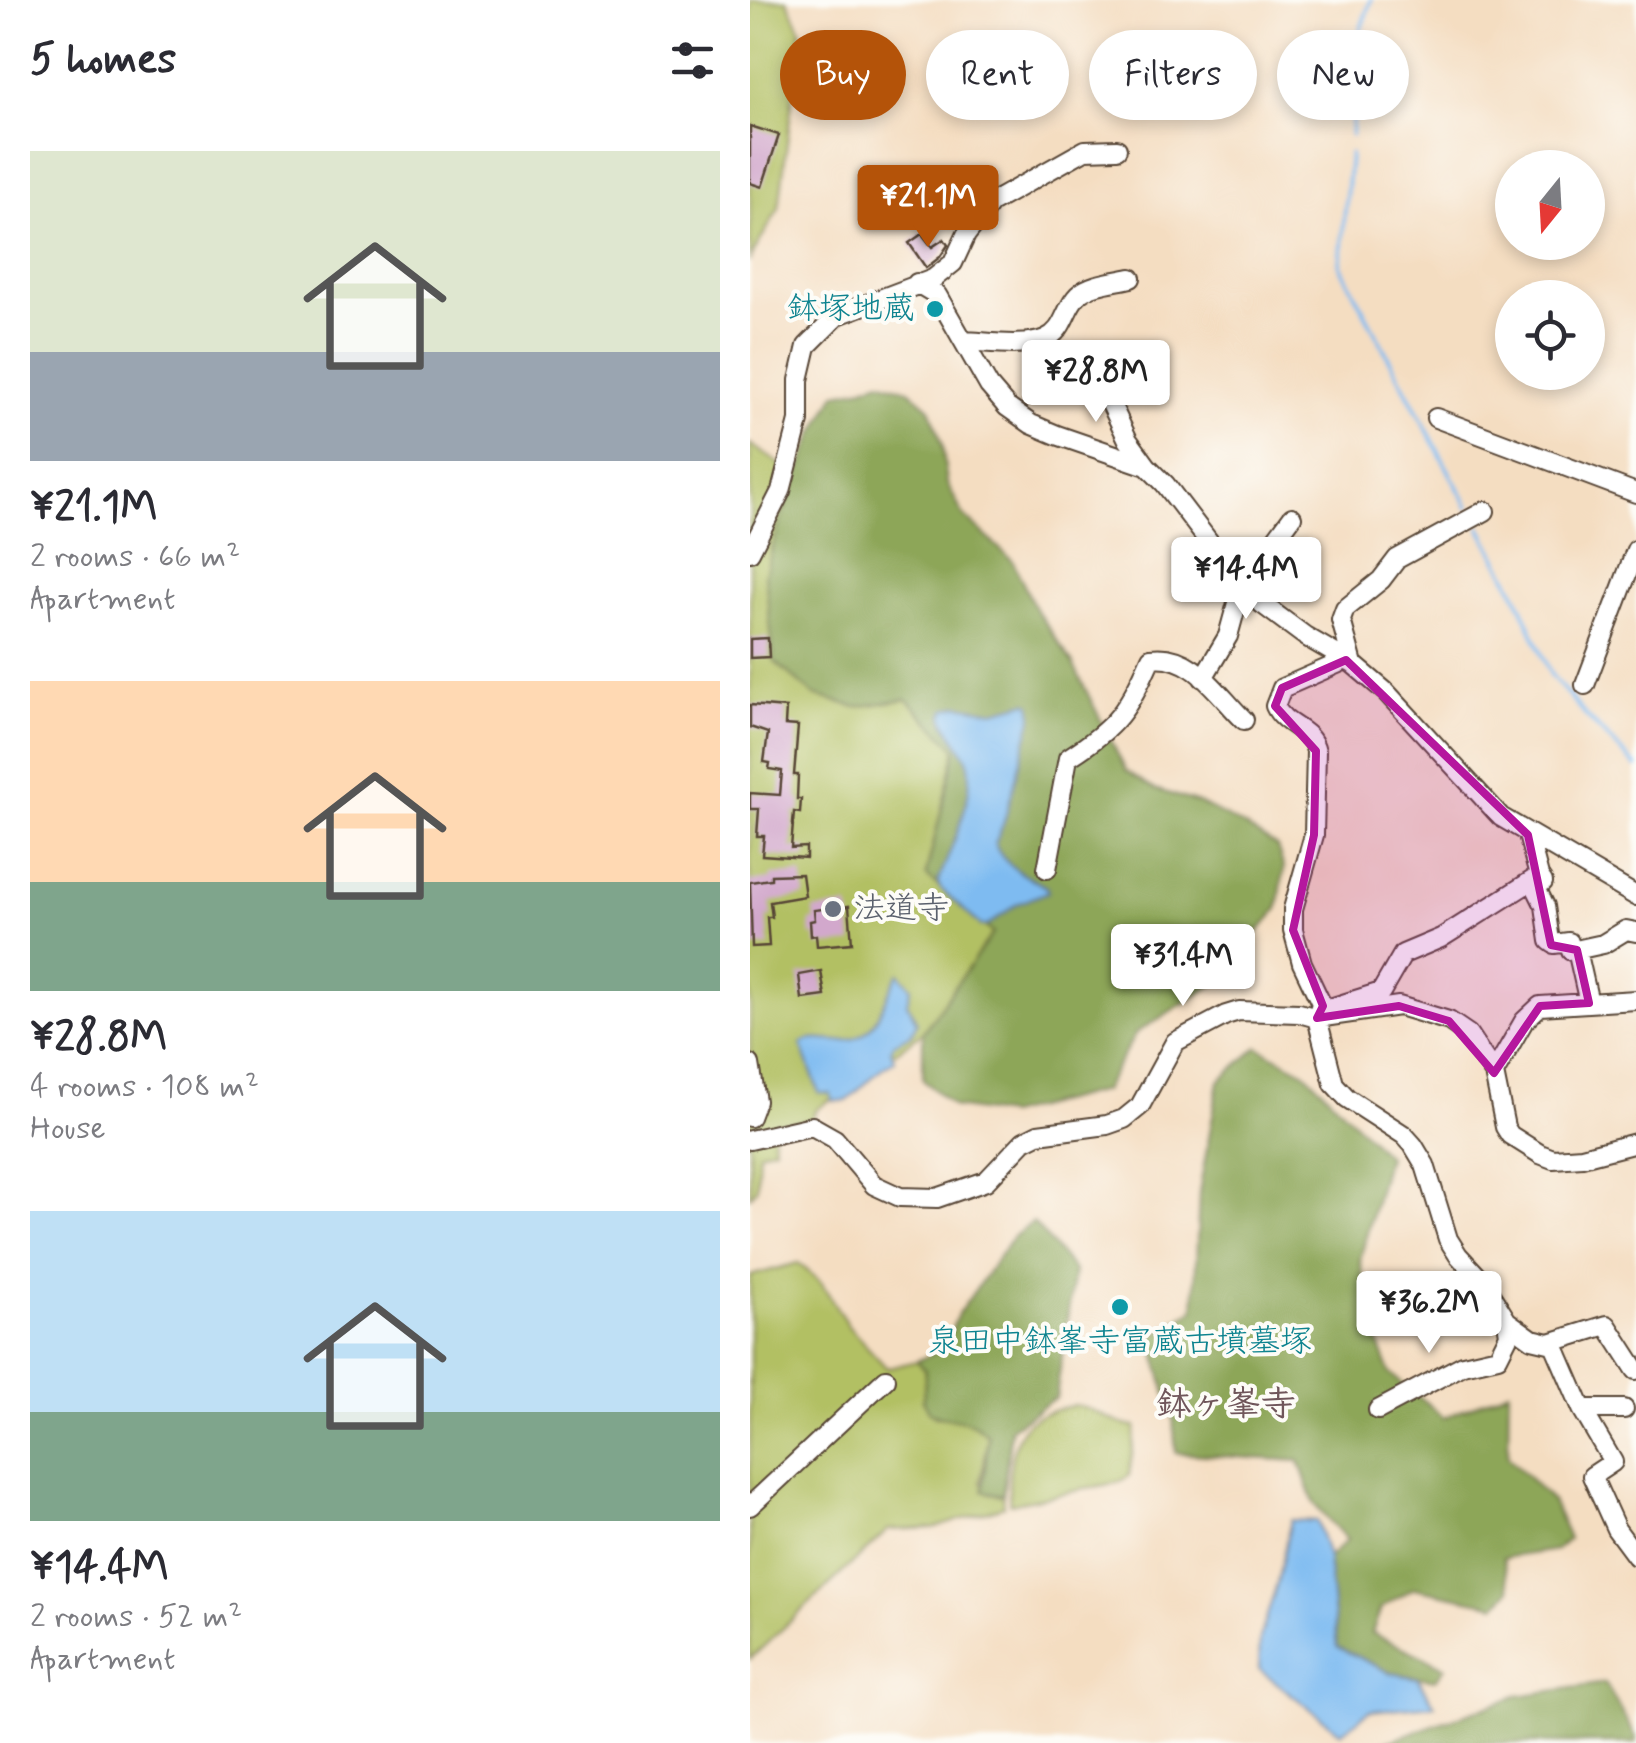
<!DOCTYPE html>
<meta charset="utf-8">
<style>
body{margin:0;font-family:Mynerve,"Klee One",sans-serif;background:#f2f2f3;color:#2b2b33;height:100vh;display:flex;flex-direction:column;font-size:38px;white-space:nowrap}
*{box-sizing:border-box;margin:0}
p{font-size:32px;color:#7c7c81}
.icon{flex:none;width:55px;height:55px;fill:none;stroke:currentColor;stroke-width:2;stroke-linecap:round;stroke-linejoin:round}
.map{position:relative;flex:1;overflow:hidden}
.drawer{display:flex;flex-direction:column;background:#fff;width:750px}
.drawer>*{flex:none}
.banner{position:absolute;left:30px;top:30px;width:705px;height:90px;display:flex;gap:20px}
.needle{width:65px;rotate:198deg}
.controls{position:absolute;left:745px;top:150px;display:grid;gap:20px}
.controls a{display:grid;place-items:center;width:110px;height:110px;border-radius:50%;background:#fff;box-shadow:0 5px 15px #0003;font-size:50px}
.price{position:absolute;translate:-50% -85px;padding:0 22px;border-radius:10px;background:#fff;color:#222;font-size:32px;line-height:65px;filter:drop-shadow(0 2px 5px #0008)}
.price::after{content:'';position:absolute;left:50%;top:60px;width:30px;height:22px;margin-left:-15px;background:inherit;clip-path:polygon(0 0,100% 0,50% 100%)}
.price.selected{background:#b45309;color:#fff}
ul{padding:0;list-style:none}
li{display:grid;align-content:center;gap:20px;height:530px;padding:0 30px}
li span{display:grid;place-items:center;height:310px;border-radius:0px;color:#555}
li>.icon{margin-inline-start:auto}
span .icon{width:180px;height:180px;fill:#fffc;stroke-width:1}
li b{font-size:42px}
h2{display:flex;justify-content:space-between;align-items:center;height:120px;padding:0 30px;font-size:42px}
.pill{padding:0 35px;border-radius:45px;background:#fff;box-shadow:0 5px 15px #0003;font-size:35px;line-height:90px}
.pill.selected{background:#b45309;color:#fff}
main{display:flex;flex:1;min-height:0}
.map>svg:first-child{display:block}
.green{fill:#b2c063;stroke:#767540;stroke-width:2.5}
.forest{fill:#8da659;stroke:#64683c;stroke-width:2.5}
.water{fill:#7ebbf1;stroke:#5c7288;stroke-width:2.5}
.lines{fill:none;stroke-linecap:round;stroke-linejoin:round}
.stream{stroke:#7ebbf1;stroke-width:4}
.building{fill:#d2a8cc}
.minor-casing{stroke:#574536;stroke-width:22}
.minor{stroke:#fff;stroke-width:18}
.marked{fill:#b5179e;fill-opacity:0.2;stroke:#b5179e;stroke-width:8;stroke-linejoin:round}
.culture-dot{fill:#0f9aa8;stroke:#fdfcf7;stroke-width:4}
.worship-dot{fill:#6b7280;stroke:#fdfcf7;stroke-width:4}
.labels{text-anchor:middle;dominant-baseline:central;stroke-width:8;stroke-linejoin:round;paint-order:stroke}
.culture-label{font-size:32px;fill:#0d838f;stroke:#fdfcf7;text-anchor:end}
.worship-label{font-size:32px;fill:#5b616d;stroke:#fdfcf7;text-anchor:start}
.neighbourhood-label{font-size:35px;font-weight:bold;fill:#70565b;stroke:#fdfcf7}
</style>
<main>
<section class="drawer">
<h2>5 homes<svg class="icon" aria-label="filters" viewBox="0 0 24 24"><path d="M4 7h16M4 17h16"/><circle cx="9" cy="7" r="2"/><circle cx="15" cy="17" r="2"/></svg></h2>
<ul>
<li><span style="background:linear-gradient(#dfe7d0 65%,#9aa5b1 0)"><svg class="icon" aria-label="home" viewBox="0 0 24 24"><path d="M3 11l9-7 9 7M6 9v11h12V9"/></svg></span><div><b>¥21.1M</b><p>2 rooms · 66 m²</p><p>Apartment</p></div></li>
<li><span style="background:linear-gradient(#ffd9b3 65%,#7fa58c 0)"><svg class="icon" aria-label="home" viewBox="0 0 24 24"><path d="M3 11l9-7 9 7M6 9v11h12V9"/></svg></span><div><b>¥28.8M</b><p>4 rooms · 108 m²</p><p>House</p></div></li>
<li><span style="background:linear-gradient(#bfe0f5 65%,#7fa58c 0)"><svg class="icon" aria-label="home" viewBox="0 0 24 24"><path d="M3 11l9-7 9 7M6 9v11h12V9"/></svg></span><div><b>¥14.4M</b><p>2 rooms · 52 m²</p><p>Apartment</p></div></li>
</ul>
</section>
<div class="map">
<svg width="886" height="1743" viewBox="0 0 886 1743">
<rect width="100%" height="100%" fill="#fdfcf7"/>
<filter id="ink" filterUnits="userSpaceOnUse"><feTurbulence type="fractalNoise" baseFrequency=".01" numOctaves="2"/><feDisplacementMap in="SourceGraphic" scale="20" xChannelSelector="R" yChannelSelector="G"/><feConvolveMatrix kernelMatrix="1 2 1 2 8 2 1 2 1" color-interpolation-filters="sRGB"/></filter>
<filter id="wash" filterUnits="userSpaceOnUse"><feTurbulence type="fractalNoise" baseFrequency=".0048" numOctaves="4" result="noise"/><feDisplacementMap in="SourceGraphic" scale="40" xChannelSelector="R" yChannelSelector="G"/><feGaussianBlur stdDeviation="2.25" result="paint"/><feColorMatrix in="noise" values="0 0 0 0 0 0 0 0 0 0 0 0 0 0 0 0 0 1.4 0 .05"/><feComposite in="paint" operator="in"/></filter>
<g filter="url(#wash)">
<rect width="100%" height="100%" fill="#f4ddc1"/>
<path class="green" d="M0,0H37L51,30L29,208L0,259Z
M0,444L48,476L31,519L64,695L106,707L157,699L206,749L176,875L243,933L173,1032L65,1111L62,1120L27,1123L23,1138L24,1147L9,1152L7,1188L0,1196Z
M48,1263L71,1282L98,1326L137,1368L167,1361L173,1364L176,1371L173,1400L185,1416C205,1418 226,1419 238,1437L231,1482L240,1493L253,1495L254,1506L185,1528L138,1530L0,1659V1276Z
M324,1405C346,1408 363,1425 386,1427L379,1476L369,1482L260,1504C257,1480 260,1432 284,1418C295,1412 311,1409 324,1405Z"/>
<path class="forest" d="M130,381L159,390L180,408L192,444L197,483L213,515L262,560L286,610L322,662L376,771L405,789L449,803L494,826L527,847L534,868L528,909L464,984L386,1033L353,1091L257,1115L204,1107L173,1080V1032L243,933L176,875L206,749L157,699L106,707L64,695L24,661L15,574L31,518L64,434L86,393L108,389Z
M508,1047L555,1072L637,1156L610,1260L623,1329L640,1373L694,1418L759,1390L758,1457L802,1501L819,1539L806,1550L753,1558L760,1590L746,1605L664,1588L631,1608L622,1633L695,1667L685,1680L642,1673L587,1647L578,1558L597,1540L564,1503L549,1461L426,1453L423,1418L401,1337L444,1310L449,1193L469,1081Z
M283,1222L324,1271L306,1397L261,1428L253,1495L233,1491L238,1436C224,1417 200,1421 180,1413L173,1400L176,1371L167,1361L194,1348L208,1314L262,1238Z
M855,1683L886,1737V1743H632L767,1696Z"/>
<path class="water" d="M277,702L281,704L283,715L254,822L245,844C252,865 279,878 297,887L298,892L267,904L237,926H231L190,888L188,882C200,851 225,798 219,765C215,747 197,734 193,715L196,709L209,705L244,711Z
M149,973L161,987L157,1003L167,1022L161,1034L143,1044L141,1051L145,1061L133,1067L97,1101H83L81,1094L69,1093L51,1044C63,1036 76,1041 90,1041C130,1040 132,998 149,973Z
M541,1520L567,1521L578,1558L587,1647L641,1673L668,1678L685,1705L619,1711L591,1733L509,1669L510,1639L527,1583Z"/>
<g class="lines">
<path class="stream" d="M601,135L608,37L621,0
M600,154L590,266L718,507
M730,527L766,594L801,675L835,715L886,766"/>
</g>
<g id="blocks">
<path class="building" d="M0,126L29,135L12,187L0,183Z
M172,234L182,247L194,239L198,245L190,257L176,268L159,243Z
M18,638L19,657L0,658V639Z
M0,705L36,708L35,725L48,726L44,775H48L47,799H51L50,813L44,812L41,848L56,847V858L12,855L14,836H7L9,809H0V793L30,795L32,771L19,769L20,763L14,762L18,733L0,727Z
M52,874L55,896L20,902L22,917H17L19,946L2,947L0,882L21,879V875Z
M99,906L102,943L67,946L66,935L61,936L60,921L65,920L64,910Z
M71,971L75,996L52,999L49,975Z"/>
</g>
</g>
<g filter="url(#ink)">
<use href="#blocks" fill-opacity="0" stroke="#574536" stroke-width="2.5"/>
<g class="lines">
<defs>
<path id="minor" d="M167,283L187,295L239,386L257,407L281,424L307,435L397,466L415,484L492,585L512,604L555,636L603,664L636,692L751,817L886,896
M215,341C239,342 273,348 295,339C315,331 314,309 328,295C341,283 364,282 381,278
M279,342L296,364L350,368
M306,367L342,378L353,387L378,440L397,466
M686,418L886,493
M0,552L31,491L49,421V380L57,346L88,315L183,279L203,263L216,235L241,203L335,150L367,149
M596,660L532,688L525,706C535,728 561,727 566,751L564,835L543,909V930L552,963L571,1003L567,1018L584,1084L597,1098L654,1135L663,1145L675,1165L698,1239L708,1255L732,1281L757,1321L782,1339L799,1343L857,1325L886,1370
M603,664L591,620L595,609L631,580L647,559L735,511
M453,678L478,636L492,585L542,517
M835,685L886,550
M297,869L318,758C367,727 378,710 401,658C443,652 467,694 494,720
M789,876L793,882L785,886L795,906L800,941L804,944L819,942L821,951L853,944L876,930L886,932
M827,950L839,1003
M583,1007L631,992L653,954L691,938L789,876L778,835
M0,1064L6,1101L0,1117
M744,1073L774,1021L790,1006L886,1000
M0,1140L62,1126L85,1139L124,1185L150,1197L187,1198L236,1181L274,1141L288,1134L357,1125L374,1119L390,1106L425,1042L476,1015L489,1011L549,1013L567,1018L649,1006L699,1021L718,1034L744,1073L755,1127L760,1135L790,1154L803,1159L832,1157L886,1143
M803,1342L832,1409L863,1462L842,1476L866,1529L886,1556
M832,1409H874
M628,1410L713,1365L748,1357L759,1335L757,1321
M0,1506L136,1379"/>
</defs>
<use href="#minor" class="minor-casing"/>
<use href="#minor" class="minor"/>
</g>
</g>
<path class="marked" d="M596,660L778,835L801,945L827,950L839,1003L790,1006L744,1073L699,1021L649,1006L567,1018L573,1006L543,930L564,835L566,751L525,706L532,688Z"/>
<g class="culture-dot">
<circle cx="185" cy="309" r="10"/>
<circle cx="370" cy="1307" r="10"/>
</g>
<circle class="worship-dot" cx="83" cy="909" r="10"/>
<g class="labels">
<g class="culture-label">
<text x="165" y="309">鉢塚地蔵</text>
<text x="370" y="1342" text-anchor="middle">泉田中鉢峯寺富蔵古墳墓塚</text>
</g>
<g class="worship-label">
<text x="103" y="909">法道寺</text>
</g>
<g class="neighbourhood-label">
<text x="476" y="1405">鉢ヶ峯寺</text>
</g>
</g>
</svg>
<div class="controls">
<a><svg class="needle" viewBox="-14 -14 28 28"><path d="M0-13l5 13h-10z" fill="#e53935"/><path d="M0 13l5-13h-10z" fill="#7c7c81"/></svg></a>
<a><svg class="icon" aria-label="locate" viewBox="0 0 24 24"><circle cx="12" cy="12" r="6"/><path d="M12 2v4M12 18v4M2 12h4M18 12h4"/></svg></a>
</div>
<b class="price selected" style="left:178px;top:250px">¥21.1M</b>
<b class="price" style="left:346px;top:425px">¥28.8M</b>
<b class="price" style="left:496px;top:622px">¥14.4M</b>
<b class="price" style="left:433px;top:1009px">¥31.4M</b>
<b class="price" style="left:679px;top:1356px">¥36.2M</b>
<div class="banner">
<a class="pill selected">Buy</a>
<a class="pill">Rent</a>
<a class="pill">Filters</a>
<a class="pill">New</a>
</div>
</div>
</main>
